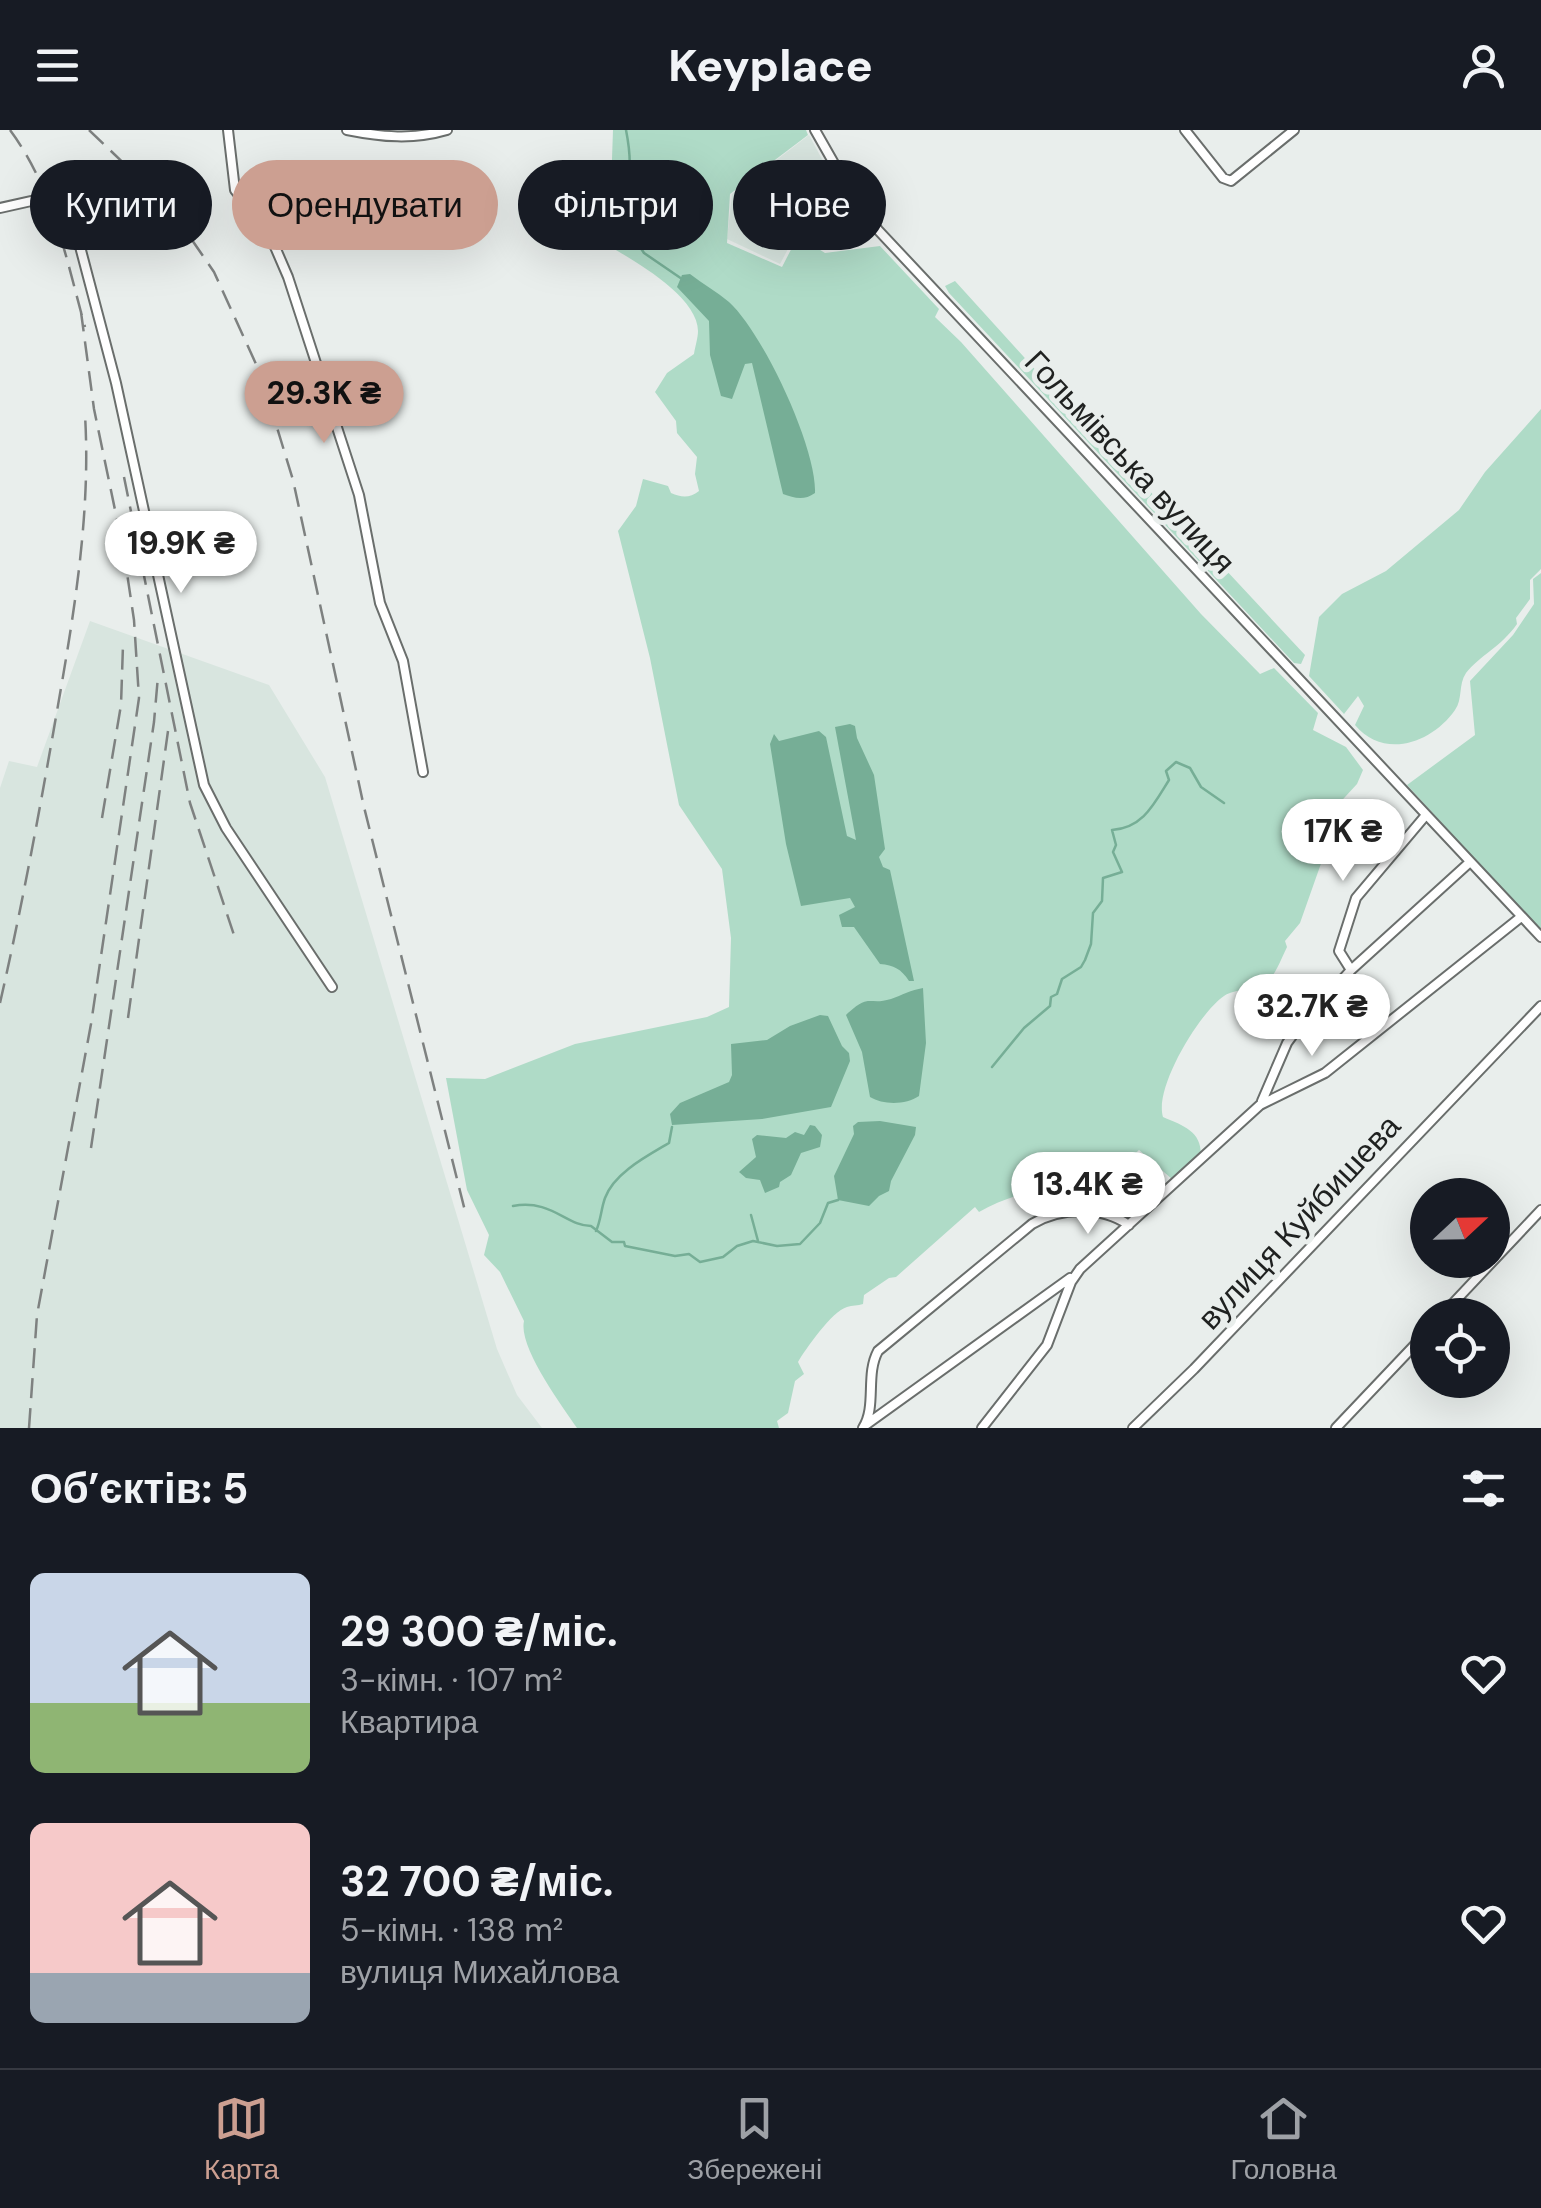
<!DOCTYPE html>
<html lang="uk">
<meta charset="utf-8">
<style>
body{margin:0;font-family:"DM Sans",sans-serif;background:#242831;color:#f1f3f6;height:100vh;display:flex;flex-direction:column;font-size:38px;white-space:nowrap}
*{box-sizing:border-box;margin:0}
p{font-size:32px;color:#9ea1a6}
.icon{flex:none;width:55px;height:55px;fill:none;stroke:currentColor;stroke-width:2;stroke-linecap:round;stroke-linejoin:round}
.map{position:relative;height:1298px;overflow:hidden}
.side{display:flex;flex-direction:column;background:#171b24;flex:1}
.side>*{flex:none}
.hud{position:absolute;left:30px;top:30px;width:1000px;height:90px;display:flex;gap:20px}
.needle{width:65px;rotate:68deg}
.controls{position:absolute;left:1410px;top:1048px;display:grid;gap:20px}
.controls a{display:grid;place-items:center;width:100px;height:100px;border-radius:50%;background:#171b24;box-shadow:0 10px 40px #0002;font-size:50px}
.price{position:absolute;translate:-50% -85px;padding:0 22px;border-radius:35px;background:#fff;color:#222;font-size:32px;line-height:65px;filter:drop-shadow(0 2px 5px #0008)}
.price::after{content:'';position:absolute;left:50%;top:60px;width:30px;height:22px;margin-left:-15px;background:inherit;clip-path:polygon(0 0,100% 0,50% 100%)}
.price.on{background:#cc9f91;color:#111}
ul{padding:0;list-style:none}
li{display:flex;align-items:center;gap:30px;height:250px;padding:0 30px}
li span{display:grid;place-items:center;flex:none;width:280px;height:200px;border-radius:15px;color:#555}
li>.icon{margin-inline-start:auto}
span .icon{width:120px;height:120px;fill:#fffc;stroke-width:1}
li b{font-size:42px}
h2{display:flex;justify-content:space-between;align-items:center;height:120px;padding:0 30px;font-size:42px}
.pill{padding:0 35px;border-radius:45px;background:#171b24;box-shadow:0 10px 40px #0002;font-size:35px;line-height:90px}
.pill.on{background:#cc9f91;color:#111}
header{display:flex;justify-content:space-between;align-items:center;height:130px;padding:0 30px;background:#171b24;font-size:45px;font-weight:800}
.tab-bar{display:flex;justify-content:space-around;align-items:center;height:140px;border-top:2px solid #363941;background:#171b24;font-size:28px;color:#9ea1a6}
.tab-bar a{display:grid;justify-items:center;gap:5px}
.tab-bar .on{color:#cc9f91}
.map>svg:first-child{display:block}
.built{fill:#d8e5df}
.green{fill:#afdbc7}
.water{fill:#76ae96}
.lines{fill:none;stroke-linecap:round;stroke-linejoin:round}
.stream{stroke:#76ae96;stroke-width:2.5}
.street-casing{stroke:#6a6e6c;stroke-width:12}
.street{stroke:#fff;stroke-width:8}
.rail{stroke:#7e8180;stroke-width:2.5;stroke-dasharray:20 10;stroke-linecap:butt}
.labels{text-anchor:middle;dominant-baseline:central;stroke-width:10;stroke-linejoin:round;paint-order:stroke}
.street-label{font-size:32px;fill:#1f2120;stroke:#e9eeec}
</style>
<header><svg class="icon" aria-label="menu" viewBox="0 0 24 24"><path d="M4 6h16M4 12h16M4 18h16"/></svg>Keyplace<svg class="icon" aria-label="person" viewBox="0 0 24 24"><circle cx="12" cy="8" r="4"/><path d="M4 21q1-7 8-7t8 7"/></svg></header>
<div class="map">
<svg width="1541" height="1298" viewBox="0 0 1541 1298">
<rect width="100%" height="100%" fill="#e9eeec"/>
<path class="built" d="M809,5L839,61L874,107L822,118L797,102L780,134L727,109L732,64Z
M90,491L269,555L325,647L497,1219L517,1265L542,1298H0V658L9,631L37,637Z"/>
<path class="green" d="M613,0H806L808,5L730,64L727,113L782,137L798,106L825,123L880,116L939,179L935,187L961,212L1201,484L1260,544L1274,538L1318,583L1313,600L1346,617L1363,640L1357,654L1333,680L1324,725L1300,793L1285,811L1287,817C1282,827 1276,844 1268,851C1255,861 1236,858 1224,866C1199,883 1154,958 1163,987C1184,996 1201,1001 1201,1025L1173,1050L1139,1020L1114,1044C1126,1054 1136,1060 1137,1077C1123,1087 1114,1086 1100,1078L1093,1059C1053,1053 1013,1063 979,1082L975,1077L896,1147L889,1148L864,1165L863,1174C858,1176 852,1175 847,1177C832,1181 805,1220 798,1232L804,1244L795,1251L788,1283L777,1291L779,1298H577C562,1276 518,1217 524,1191L500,1142L484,1125L489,1105L467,1060L446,948L485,949L575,914L707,887L729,877L731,808L722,739L679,675L650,528L618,401L636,376L643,349L668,356L671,363C682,368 690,368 699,361L695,344L697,327L677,303L676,291L655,262L667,243L694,224C695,217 698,208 698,201C698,167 635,131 609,116Z
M955,151L1099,310L1197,409L1305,525L1301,534L1294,533L949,163L945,156Z
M1541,279V439L1530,450V469L1516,488L1517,494C1501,517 1479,526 1466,543C1458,555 1463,569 1455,580C1432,613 1384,630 1355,595L1364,576L1358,566L1344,584L1309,546L1319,487L1342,464L1386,441L1459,380L1485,342Z
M1541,443V801L1407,655L1475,605L1470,551L1513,505L1534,474L1533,449Z"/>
<path class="water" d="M690,144C703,154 717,162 729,172C763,203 817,318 815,363C804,371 794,368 783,364L752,233L745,234L732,269L721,266L710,225L709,191L677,157L682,145Z
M850,594L855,596L857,608L874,645L885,719L879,727L883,737L890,740L914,851H909C901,839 894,835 880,834L854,797H842L839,785L855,777L850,768L801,776L786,714L770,614L774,604L779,611L819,601L826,607L847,706L856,710L835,597Z
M923,858L926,913L919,966C906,975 883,975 870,967L862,922L846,885C870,862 868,876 891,869C902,865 911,860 923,858Z
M820,885L828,886L842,916L849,923L850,931L831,977L762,989L672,995L670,984L680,973L729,952L732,945L731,914L767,910L790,896Z
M880,991L916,997L915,1005L891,1051L889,1061L879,1066L869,1076L838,1070L834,1046L854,1004L853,996L858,992Z
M810,995L815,996L822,1005L820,1017L801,1023L791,1045L780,1052L779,1057L765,1063L760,1050L746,1048L739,1042L756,1027L752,1009L757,1005L786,1008L795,1002L804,1005Z"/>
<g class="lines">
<path class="stream" d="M626,0C632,30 632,55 617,82L644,123L682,149
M992,937L1024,898L1050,876L1051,867L1057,864L1062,849L1081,837L1085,830L1091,814L1093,783L1102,771L1103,748L1122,742L1113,722L1116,715L1112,700C1143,698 1154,674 1169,650L1166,641L1176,632L1190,638L1201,657L1224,673
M513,1076C552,1069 566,1096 591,1096L612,1112H624L625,1116L675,1126L689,1124L700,1132L723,1127L737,1116L753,1111L777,1116L800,1114L820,1093L828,1073L838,1070
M751,1085L758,1111
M596,1101C601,1090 601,1079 605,1068C614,1043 647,1026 669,1013L672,997"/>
<defs>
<path id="street" d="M228,0L235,60L269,103L288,147L359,365L380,473L403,531L423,642
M347,0C382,7 413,10 447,0
M815,0L848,58L878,100L1541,807
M1185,0L1223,48L1231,51L1294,0
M0,78L58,65L65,66L68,71L116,253L204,655L226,698L332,857
M1351,840L1339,821L1356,768L1426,685
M1262,971L1287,913L1298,898L1351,840L1470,732
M1442,1185L1541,1080
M867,1294L1070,1148
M863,1298C877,1276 865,1245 878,1221L1032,1094C1061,1077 1101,1076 1129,1095
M982,1298L1047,1215L1071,1152L1080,1139L1260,975L1325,943L1521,787
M1133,1298L1194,1239L1541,876
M1336,1298L1428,1201"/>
</defs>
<use href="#street" class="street-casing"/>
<use href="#street" class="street"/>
<path class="rail" d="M10,0C53,58 66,128 85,197
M89,0L135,44L192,110L214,142L261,245L293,350L364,677L465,1081
M124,347L190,673L235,808
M102,688L121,575L123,515
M0,873C22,776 40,679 57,581C74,484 91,383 85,285
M128,888L168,601
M91,1018L154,592L158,546
M29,1298L37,1185L91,894L139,568L134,490L124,423L94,279L81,182"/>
</g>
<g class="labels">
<g class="street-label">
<text transform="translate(1130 332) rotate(47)">Гольмівська вулиця</text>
<text transform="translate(1299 1092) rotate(-47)">вулиця Куйбишева</text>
</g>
</g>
</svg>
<div class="controls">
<a><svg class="needle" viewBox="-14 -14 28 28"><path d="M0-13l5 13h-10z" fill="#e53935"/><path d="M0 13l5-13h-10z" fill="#9ea1a6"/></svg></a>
<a><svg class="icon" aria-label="locate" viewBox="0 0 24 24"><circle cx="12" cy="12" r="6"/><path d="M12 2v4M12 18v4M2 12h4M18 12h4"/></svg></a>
</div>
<b class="price on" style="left:324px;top:316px">29.3K ₴</b>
<b class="price" style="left:181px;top:466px">19.9K ₴</b>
<b class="price" style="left:1343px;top:754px">17K ₴</b>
<b class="price" style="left:1312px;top:929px">32.7K ₴</b>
<b class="price" style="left:1088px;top:1107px">13.4K ₴</b>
<div class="hud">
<a class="pill">Купити</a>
<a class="pill on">Орендувати</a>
<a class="pill">Фільтри</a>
<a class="pill">Нове</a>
</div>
</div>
<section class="side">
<h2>Об’єктів: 5<svg class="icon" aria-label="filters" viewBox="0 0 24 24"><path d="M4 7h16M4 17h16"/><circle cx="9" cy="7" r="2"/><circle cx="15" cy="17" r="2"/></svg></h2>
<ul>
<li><span style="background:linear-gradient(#c9d6e8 65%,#8fb573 0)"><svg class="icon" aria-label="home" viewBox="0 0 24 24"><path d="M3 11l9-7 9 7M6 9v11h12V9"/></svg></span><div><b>29 300 ₴/міс.</b><p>3-кімн. · 107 m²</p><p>Квартира</p></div><svg class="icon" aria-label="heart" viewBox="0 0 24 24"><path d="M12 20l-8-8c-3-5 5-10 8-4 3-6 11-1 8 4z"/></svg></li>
<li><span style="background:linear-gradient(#f6c9c9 75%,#9aa5b1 0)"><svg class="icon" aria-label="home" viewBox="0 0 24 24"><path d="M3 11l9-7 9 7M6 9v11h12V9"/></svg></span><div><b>32 700 ₴/міс.</b><p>5-кімн. · 138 m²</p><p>вулиця Михайлова</p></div><svg class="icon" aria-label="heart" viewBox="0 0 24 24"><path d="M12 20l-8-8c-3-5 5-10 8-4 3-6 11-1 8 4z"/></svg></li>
</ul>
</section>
<nav class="tab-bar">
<a class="on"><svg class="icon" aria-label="map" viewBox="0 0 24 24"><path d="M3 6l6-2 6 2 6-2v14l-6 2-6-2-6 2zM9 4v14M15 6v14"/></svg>Карта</a>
<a><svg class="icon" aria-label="saved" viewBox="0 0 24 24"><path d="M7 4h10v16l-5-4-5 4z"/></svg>Збережені</a>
<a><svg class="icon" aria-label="home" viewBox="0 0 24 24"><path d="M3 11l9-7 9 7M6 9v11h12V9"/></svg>Головна</a>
</nav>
